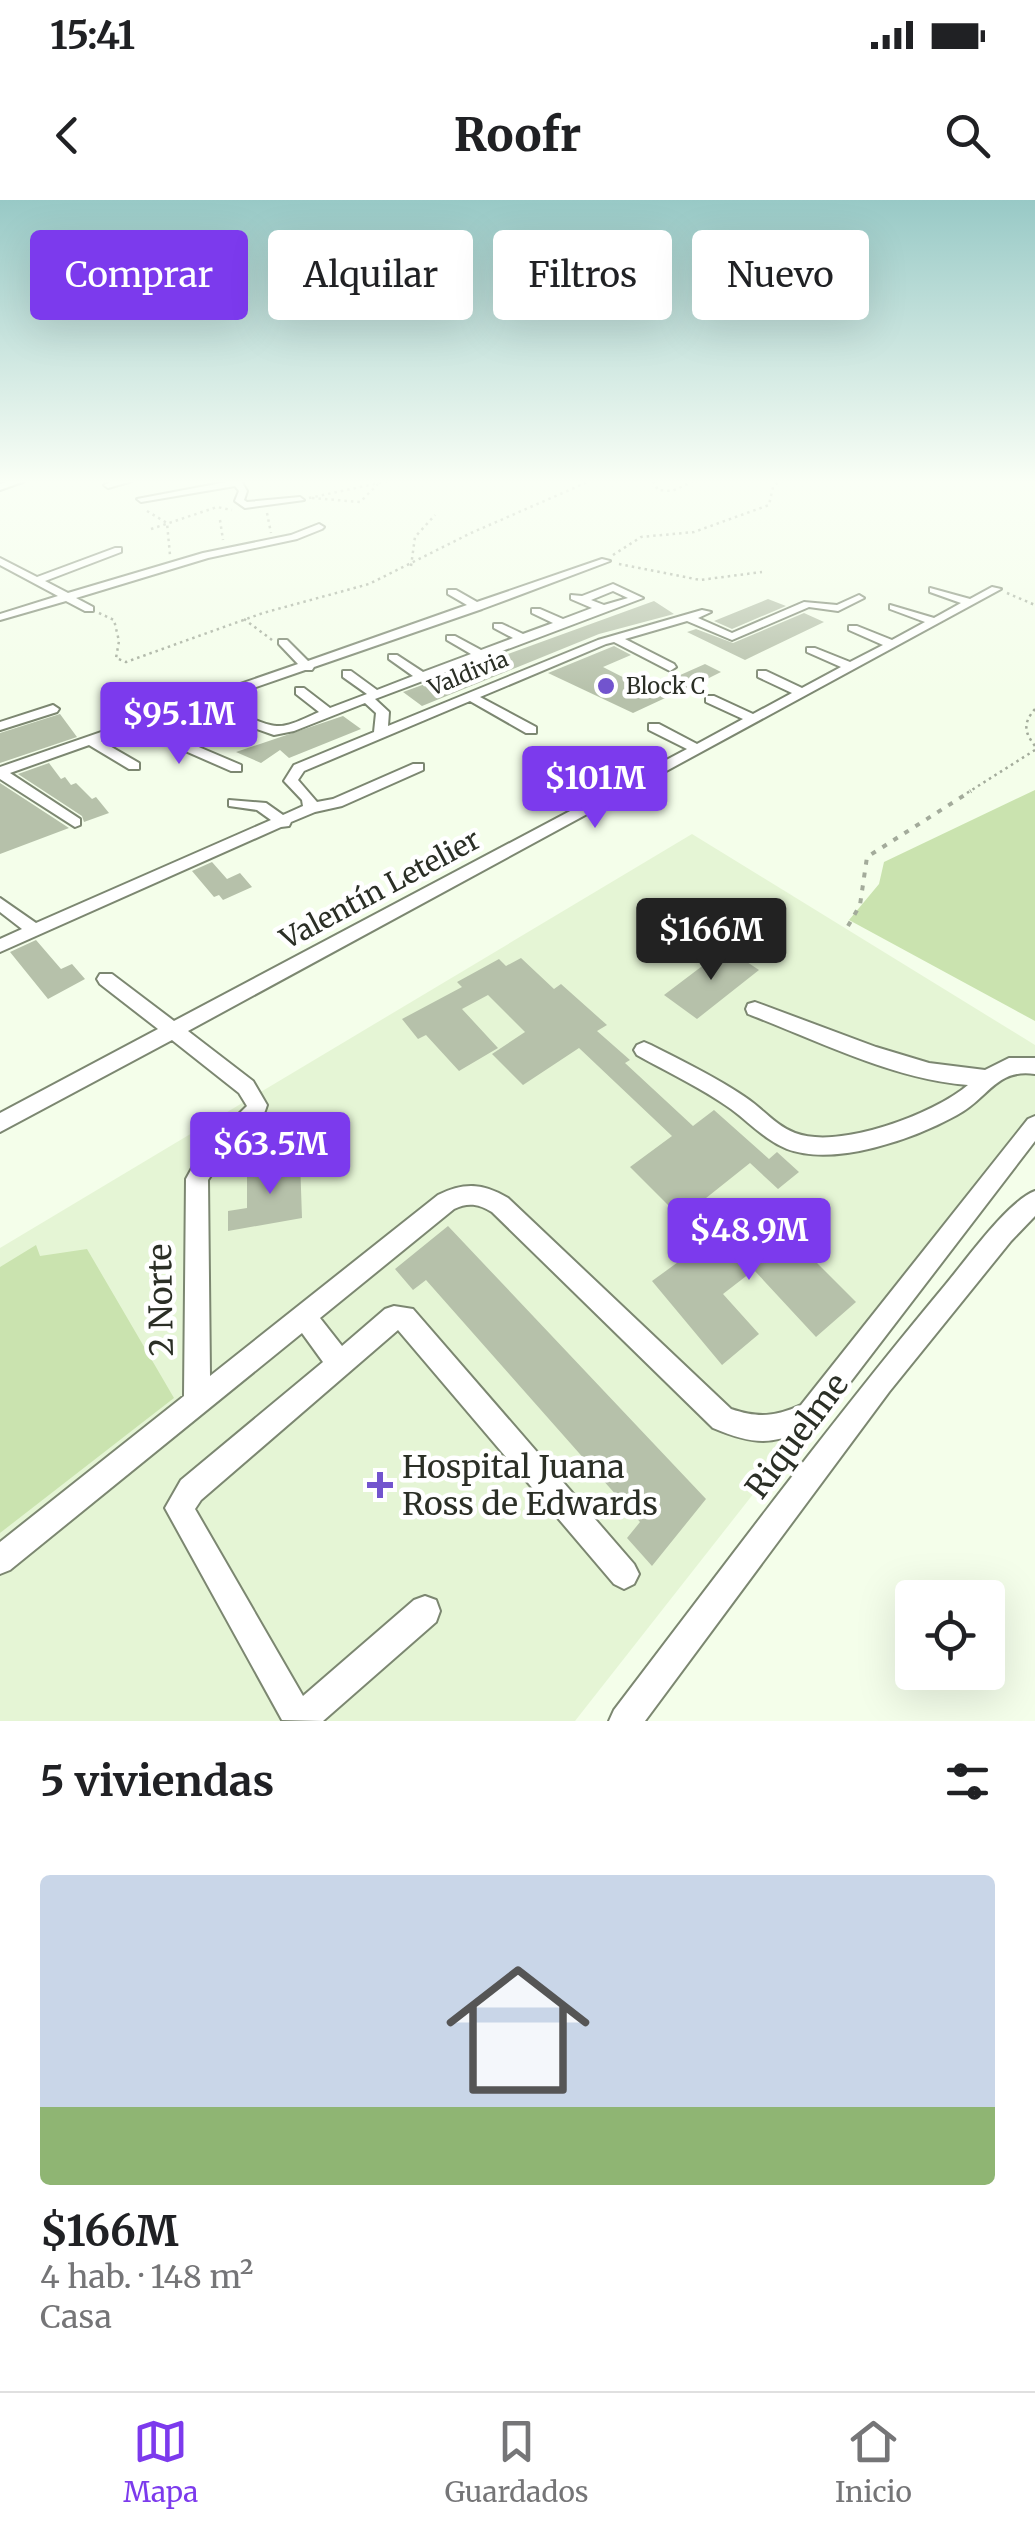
<!DOCTYPE html>
<html lang="es">
<meta charset="utf-8">
<style>
body{margin:0;font-family:Merriweather,serif;background:#f2f2f2;color:#202124;height:100vh;display:flex;flex-direction:column;font-size:38px;white-space:nowrap}
*{box-sizing:border-box;margin:0}
p{font-size:32px;color:#757577}
.icon{flex:none;width:55px;height:55px;fill:none;stroke:currentColor;stroke-width:2;stroke-linecap:round;stroke-linejoin:round}
.map{position:relative;height:1521px;overflow:hidden}
.sheet{display:flex;flex-direction:column;background:#fff;flex:1}
.sheet>*{flex:none}
.guide{position:absolute;left:30px;top:30px;width:975px;height:90px;display:flex;gap:20px}
.buttons{position:absolute;left:895px;top:1380px;display:grid;gap:20px}
.buttons a{display:grid;place-items:center;width:110px;height:110px;border-radius:10px;background:#fff;box-shadow:0 10px 40px #0002;font-size:50px}
.price{position:absolute;translate:-50% -85px;padding:0 22px;border-radius:10px;background:#7c3aed;color:#fff;font-size:32px;line-height:65px;filter:drop-shadow(0 2px 5px #0008)}
.price::after{content:'';position:absolute;left:50%;top:60px;width:30px;height:22px;margin-left:-15px;background:inherit;clip-path:polygon(0 0,100% 0,50% 100%)}
.price.selected{background:#222;color:#fff}
ul{padding:0;list-style:none}
li{display:grid;align-content:center;gap:20px;height:530px;padding:0 40px}
li+li{border-top:2px solid #e0e0e0}
li span{display:grid;place-items:center;height:310px;border-radius:10px;color:#555}
li>.icon{margin-inline-start:auto}
span .icon{width:180px;height:180px;fill:#fffc;stroke-width:1}
li b{font-size:42px}
h2{display:flex;justify-content:space-between;align-items:center;height:120px;padding:0 40px;font-size:42px}
.chip{padding:0 35px;border-radius:10px;background:#fff;box-shadow:0 10px 40px #0002;font-size:35px;line-height:90px}
.chip.selected{background:#7c3aed;color:#fff}
.status{display:flex;justify-content:space-between;align-items:center;height:70px;padding:0 50px;background:#fff;direction:ltr}
.status svg{height:28px;fill:currentColor}
header{display:flex;justify-content:space-between;align-items:center;height:130px;padding:0 40px;background:#fff;font-size:45px;font-weight:800}
.dock{display:flex;justify-content:space-around;align-items:center;height:140px;border-top:2px solid #e0e0e0;background:#fff;font-size:28px;color:#757577}
.dock a{display:grid;justify-items:center;gap:5px}
.dock .selected{color:#7c3aed}
.map>svg:first-child{display:block}
.built{fill:#e5f5d5}
.green{fill:#cae3af}
.building{fill:#b6c1aa}
.lines{fill:none;stroke-linecap:round;stroke-linejoin:round}
.minor-casing{stroke:#7c8771;stroke-width:4}
.path-far1{stroke:#a3ab9b;stroke-width:2.5;stroke-dasharray:2.5 4;stroke-linecap:butt}
.path{stroke:#a3ab9b;stroke-width:4;stroke-dasharray:5 8;stroke-linecap:butt}
.minor{fill:#fff;fill-rule:evenodd}
.poi-dot{fill:#7254ce;stroke:#fff;stroke-width:4}
.labels{text-anchor:middle;dominant-baseline:central;stroke-width:9;stroke-linejoin:round;paint-order:stroke}
.far-street-label{font-size:22px;fill:#2b2f26;stroke:#fff}
.far-poi-label{font-size:22px;fill:#2b2f26;stroke:#fff;text-anchor:start}
.street-label{font-size:28px;fill:#2b2f26;stroke:#fff}
.near-street-label{font-size:32px;fill:#2b2f26;stroke:#fff}
.near-poi-label{font-size:32px;fill:#2b2f26;stroke:#fff;text-anchor:start}
</style>
<div class="status"><b>15:41</b><svg viewBox="0 0 49 12"><path d="M0 12V9h3v3zM5 12V6h3v6zM10 12V3h3v9zM15 12V0h3v12zM26 1h20v11H26zM47 4h2v5h-2z"/></svg></div>
<header><svg class="icon" aria-label="back" viewBox="0 0 24 24"><path d="M15 5l-7 7 7 7"/></svg>Roofr<svg class="icon" aria-label="search" viewBox="0 0 24 24"><circle cx="10" cy="10" r="6"/><path d="M15 15l6 6"/></svg></header>
<div class="map">
<svg width="1035" height="1521" viewBox="0 0 1035 1521">
<rect width="100%" height="100%" fill="#f4feea"/>
<path class="built" d="M692,634L1035,845V935L575,1521H0V1048Z"/>
<path class="green" d="M1035,590V821L849,720L879,684L884,662Z
M36,1045L40,1056L87,1049L174,1198L0,1333V1067Z"/>
<path class="building" d="M768,399L786,406L732,429L714,421Z
M654,401L674,414L599,434L422,506L403,492Z
M804,413L824,422L745,460L687,432L696,429L733,443Z
M614,446L631,455L603,467L648,490L674,477L691,486L633,513L548,473Z
M705,464L721,472L695,485L678,476Z
M60,514L77,537L0,563V533Z
M343,516L361,529L289,558L280,550L261,563L236,552Z
M49,563L61,579L65,577L71,585L76,583L92,599L96,597L109,613L84,622L82,616L18,574Z
M0,583L69,628L0,654Z
M212,662L227,679L240,673L252,687L223,700L219,695L214,697L192,671Z
M36,740L61,769L72,764L85,779L48,799L10,752Z
M726,748L759,770L697,819L664,795Z
M521,758L554,789L561,784L607,825L597,831L630,860L625,863L693,926L714,910L769,959L777,952L799,972L778,989L750,963L681,1018L630,967L672,936L579,848L523,885L492,854L525,832L488,795L462,809L498,848L459,871L426,835L418,839L402,819L462,787L457,782L499,759L506,766Z
M300,960L302,1018L228,1031V1011L247,1008V969Z
M758,1004L856,1102L816,1137L754,1070L723,1094L759,1134L722,1165L652,1081Z
M448,1026L706,1299L652,1366L627,1338L640,1322L426,1080L413,1090L395,1069Z"/>
<g class="lines">
<defs>
<path id="minor" d="M11,281H25L0,290V284Z
M114,281H132L108,288L104,285Z
M232,281H241L247,291L244,300L247,302L300,297L304,300L245,308L235,301L239,291L235,286L141,302L137,299Z
M319,324L324,327L322,329L297,339L208,358L76,398L93,407V411H85L66,401L0,420V414L58,396L0,365V358L37,377L115,348H121V352L45,381L68,393L203,353L291,335Z
M602,359L610,361L482,409L314,467L312,470H305L147,525L241,565V571H231L135,529L101,541L139,563V569H129L89,545L10,573L80,619V625L75,627L0,579V567L298,464L279,444V440H287L308,461L467,405L448,394V390H456L477,402Z
M613,384L643,398L375,499L389,512L388,526L598,440L702,410L711,412L698,418L732,433L804,402L837,405L859,395L864,398L838,411L809,407L732,440L687,421L625,439L674,464L676,467L670,471L614,442L606,444L480,497L536,527V533H526L470,501L304,571L298,580L317,602L333,599L413,564H423V570L342,606L315,612L291,622L289,626L281,627L0,752V739L22,729L0,712V698L36,723L271,620L257,610L229,606V600L266,603L283,615L303,606L302,600L284,581L294,565L374,532L376,513L365,503L294,531L274,535L243,524V518C255,518 266,526 277,526C290,527 307,517 319,512L296,494V488H304L330,508L367,494L343,477V471H351L377,490L413,476L389,459V455H397L423,472L471,454L447,440V436H455L481,450L513,438L494,428V424H502L523,434L553,423L532,413V409H540L563,419L592,408L571,399V395L582,396ZM613,391L628,398L604,405L591,400Z
M992,387L1001,389L188,831L253,881L267,905C260,932 223,954 208,980L210,1176L438,995C464,982 483,983 508,998L731,1209C758,1218 775,1217 801,1205L1028,919L1035,916V941L819,1223C775,1245 758,1247 713,1228L492,1012C479,1004 468,1002 454,1009L320,1118L342,1146L385,1109L394,1106L413,1109L634,1364L639,1374L634,1384L624,1389L614,1384L398,1130L201,1300L195,1309L303,1496L414,1400L425,1396L436,1400L440,1411L436,1422L323,1521L282,1520L165,1308L181,1280L323,1162L302,1133L10,1370L0,1374V1342L184,1196L186,979L202,950L247,906L239,893L172,840L0,932V913L158,829L100,784L97,779L100,774H112L174,821L687,549L649,530V524H659L697,544L743,519L706,502V496H714L753,514L792,493L758,477V471H766L802,488L841,467L807,452V448H815L850,462L883,445L849,430V426H857L892,440L925,422L890,409V405L934,418L961,403L930,392V388L970,399Z
M53,505L59,509L57,512L0,530V522Z
M755,802L876,847L929,863L985,870L1009,858H1035V874C996,868 988,899 957,915C914,939 835,967 787,949C765,940 750,923 731,909C702,888 669,873 637,855L634,850L637,845L644,842L651,845C682,861 716,877 745,897C762,908 776,926 795,933C839,950 934,914 968,885C892,879 819,841 748,814L746,809L748,804Z
M1035,991V1016L1011,1041L889,1192L645,1521H609L614,1510C723,1367 831,1222 946,1084C966,1060 1008,1001 1035,991Z"/>
</defs>
<use href="#minor" class="minor-casing"/>
<path class="path-far1" d="M653,281L658,290L672,291L694,281
M309,298L388,281
M312,298L360,302L380,282
M147,311L167,323L170,355
M267,313L271,333
M220,320L223,340
M151,329L217,307L232,310
M613,355L641,337L694,332L769,305L773,287L780,281
M619,364L700,380L762,372
M411,366L415,337L435,315
M1007,393L1035,405
M99,413L114,420L119,441L116,458L126,462L263,413L369,384L471,333L590,281
M244,419L272,440
M1035,509C1023,523 1024,532 1035,546
M967,593L1035,550"/>
<path class="path" d="M848,726L860,705L867,657L971,591"/>
<use href="#minor" class="minor"/>
</g>
<linearGradient id="sky" x2="0" y2="1"><stop stop-color="#98c9c6"/><stop offset="0.57" stop-color="#fafff6"/><stop offset="1" stop-color="#fafff6" stop-opacity="0"/></linearGradient>
<rect width="1035" height="494" fill="url(#sky)"/>
<g class="poi-dot">
<circle cx="606" cy="486" r="10"/>
<path d="M375 1270h10v10h10v10h-10v10h-10v-10h-10v-10h10z"/>
</g>
<g class="labels">
<g class="far-street-label">
<text transform="translate(468 473) rotate(-22)">Valdivia</text>
</g>
<g class="far-poi-label">
<text x="626" y="486">Block C</text>
</g>
<g class="street-label">
<text transform="translate(380 689) rotate(-28)">Valentín Letelier</text>
</g>
<g class="near-street-label">
<text transform="translate(161 1100) rotate(-91)">2 Norte</text>
<text transform="translate(797 1236) rotate(-53)">Riquelme</text>
</g>
<g class="near-poi-label">
<text x="402" y="1267">Hospital Juana<tspan x="402" dy="37">Ross de Edwards</tspan></text>
</g>
</g>
</svg>
<div class="buttons">
<a><svg class="icon" aria-label="locate" viewBox="0 0 24 24"><circle cx="12" cy="12" r="6"/><path d="M12 2v4M12 18v4M2 12h4M18 12h4"/></svg></a>
</div>
<b class="price" style="left:179px;top:567px">$95.1M</b>
<b class="price" style="left:595px;top:631px">$101M</b>
<b class="price selected" style="left:711px;top:783px">$166M</b>
<b class="price" style="left:270px;top:997px">$63.5M</b>
<b class="price" style="left:749px;top:1083px">$48.9M</b>
<div class="guide">
<a class="chip selected">Comprar</a>
<a class="chip">Alquilar</a>
<a class="chip">Filtros</a>
<a class="chip">Nuevo</a>
</div>
</div>
<section class="sheet">
<h2>5 viviendas<svg class="icon" aria-label="filters" viewBox="0 0 24 24"><path d="M4 7h16M4 17h16"/><circle cx="9" cy="7" r="2"/><circle cx="15" cy="17" r="2"/></svg></h2>
<ul>
<li><span style="background:linear-gradient(#c9d6e8 75%,#8fb573 0)"><svg class="icon" aria-label="home" viewBox="0 0 24 24"><path d="M3 11l9-7 9 7M6 9v11h12V9"/></svg></span><div><b>$166M</b><p>4 hab. · 148 m²</p><p>Casa</p></div></li>
</ul>
</section>
<nav class="dock">
<a class="selected"><svg class="icon" aria-label="map" viewBox="0 0 24 24"><path d="M3 6l6-2 6 2 6-2v14l-6 2-6-2-6 2zM9 4v14M15 6v14"/></svg>Mapa</a>
<a><svg class="icon" aria-label="saved" viewBox="0 0 24 24"><path d="M7 4h10v16l-5-4-5 4z"/></svg>Guardados</a>
<a><svg class="icon" aria-label="home" viewBox="0 0 24 24"><path d="M3 11l9-7 9 7M6 9v11h12V9"/></svg>Inicio</a>
</nav>
